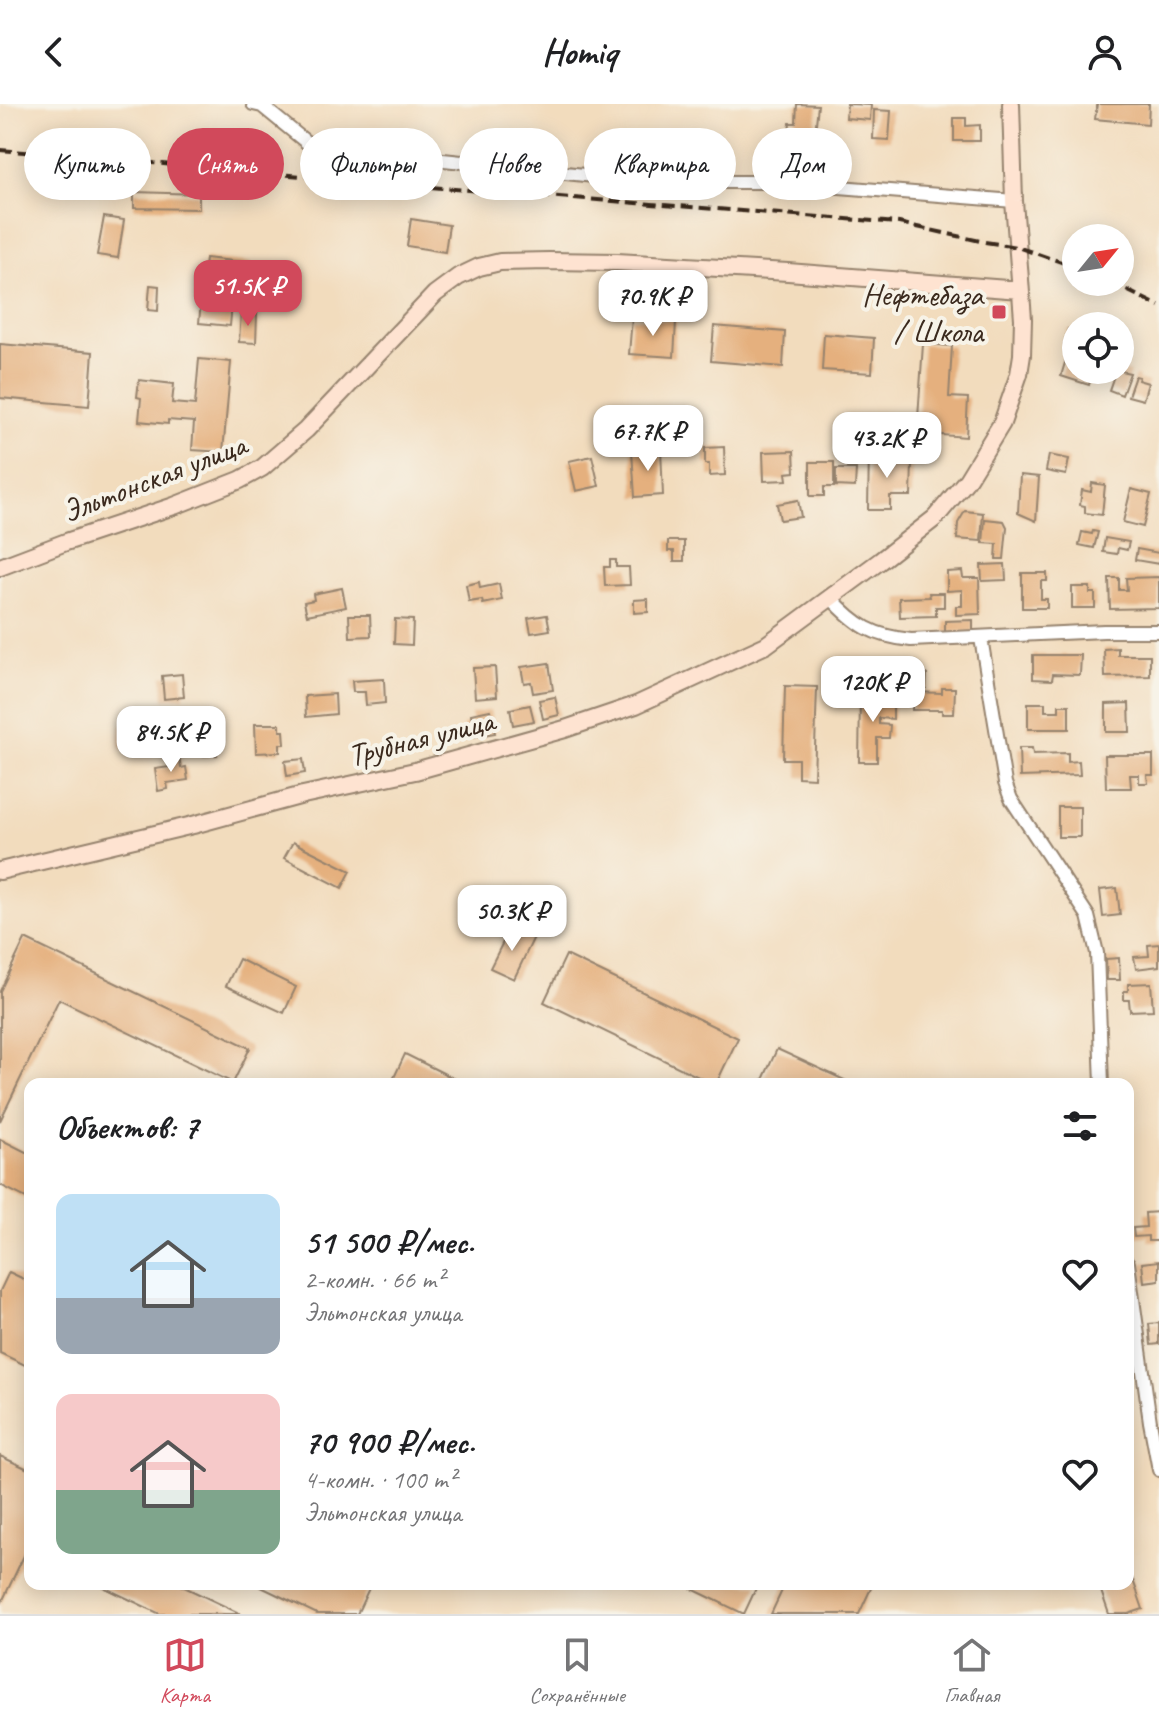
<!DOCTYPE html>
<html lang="ru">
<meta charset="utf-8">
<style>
body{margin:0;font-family:Caveat,sans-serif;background:#f2f2f2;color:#202124;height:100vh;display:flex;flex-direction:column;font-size:30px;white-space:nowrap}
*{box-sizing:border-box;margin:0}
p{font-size:26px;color:#757577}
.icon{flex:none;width:44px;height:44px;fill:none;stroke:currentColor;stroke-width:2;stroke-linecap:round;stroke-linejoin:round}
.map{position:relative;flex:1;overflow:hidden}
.details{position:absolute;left:24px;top:974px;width:1110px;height:512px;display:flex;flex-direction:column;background:#fff;border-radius:16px;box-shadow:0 4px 20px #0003}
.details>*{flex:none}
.top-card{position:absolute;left:24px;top:24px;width:1112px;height:72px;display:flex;gap:16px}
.needle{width:52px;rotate:60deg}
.tools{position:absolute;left:1062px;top:120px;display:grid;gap:16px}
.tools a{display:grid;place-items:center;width:72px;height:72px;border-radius:50%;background:#fff;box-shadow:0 4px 20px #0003;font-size:40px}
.price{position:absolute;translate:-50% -68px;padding:0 18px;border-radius:16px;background:#fff;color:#222;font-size:26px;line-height:52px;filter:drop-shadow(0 2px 4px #0008)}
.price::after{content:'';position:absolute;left:50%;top:48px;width:24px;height:18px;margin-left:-12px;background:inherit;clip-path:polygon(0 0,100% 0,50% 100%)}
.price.selected{background:#d1495b;color:#fff}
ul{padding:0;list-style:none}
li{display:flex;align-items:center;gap:24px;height:200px;padding:0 32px}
li span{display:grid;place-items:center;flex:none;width:224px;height:160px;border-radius:16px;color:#555}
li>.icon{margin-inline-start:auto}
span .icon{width:96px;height:96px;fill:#fffc;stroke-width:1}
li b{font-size:34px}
h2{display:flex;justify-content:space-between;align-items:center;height:96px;padding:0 32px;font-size:34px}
.pill{padding:0 28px;border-radius:36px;background:#fff;box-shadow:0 4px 20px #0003;font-size:28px;line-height:72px}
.pill.selected{background:#d1495b;color:#fff}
header{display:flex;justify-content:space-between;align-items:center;height:104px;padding:0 32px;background:#fff;font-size:36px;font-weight:700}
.menu{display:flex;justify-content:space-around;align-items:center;height:112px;border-top:2px solid #e0e0e0;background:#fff;font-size:22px;color:#757577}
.menu a{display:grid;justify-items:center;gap:4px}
.menu .selected{color:#d1495b}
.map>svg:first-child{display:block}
.building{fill:#e5b07e}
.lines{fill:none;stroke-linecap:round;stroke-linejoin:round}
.street-casing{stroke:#96836e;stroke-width:16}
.secondary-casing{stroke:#96836e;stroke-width:20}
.street{stroke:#fff;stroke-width:12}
.secondary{stroke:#fee3d1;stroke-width:16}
.rail{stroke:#3b2a1e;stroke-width:4;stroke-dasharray:12 6;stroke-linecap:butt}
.poi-dot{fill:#d1495b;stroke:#f7f3e8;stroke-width:3}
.labels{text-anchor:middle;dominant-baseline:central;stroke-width:8;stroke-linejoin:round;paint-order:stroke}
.poi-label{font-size:32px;fill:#3b2a1e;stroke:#f7f3e8;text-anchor:end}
.street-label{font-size:32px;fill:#3b2a1e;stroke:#f7f3e8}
</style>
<header><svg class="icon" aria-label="back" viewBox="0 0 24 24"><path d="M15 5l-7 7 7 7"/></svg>Homiq<svg class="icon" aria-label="person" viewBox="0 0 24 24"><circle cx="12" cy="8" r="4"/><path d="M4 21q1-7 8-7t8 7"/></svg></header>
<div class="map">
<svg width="1159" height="1510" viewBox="0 0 1159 1510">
<rect width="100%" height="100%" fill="#f7f3e8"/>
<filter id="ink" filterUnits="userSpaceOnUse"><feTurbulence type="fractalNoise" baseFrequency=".0125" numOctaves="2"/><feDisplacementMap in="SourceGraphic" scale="16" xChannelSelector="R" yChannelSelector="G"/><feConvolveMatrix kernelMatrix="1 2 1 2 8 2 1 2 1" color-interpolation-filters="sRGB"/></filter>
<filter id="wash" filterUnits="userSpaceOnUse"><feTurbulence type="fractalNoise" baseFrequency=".006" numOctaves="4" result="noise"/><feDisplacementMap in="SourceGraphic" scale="32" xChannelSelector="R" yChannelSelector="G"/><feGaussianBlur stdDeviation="1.8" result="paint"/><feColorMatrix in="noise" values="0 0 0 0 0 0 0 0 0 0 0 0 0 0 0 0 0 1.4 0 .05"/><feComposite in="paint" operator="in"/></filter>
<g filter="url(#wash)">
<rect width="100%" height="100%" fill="#f2dcbd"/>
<g id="blocks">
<path class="building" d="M797,0L818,1L815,29L789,27L790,19H796Z
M847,0L871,1L870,16L846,14Z
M1097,0H1149L1148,20L1095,15Z
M874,6L891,7L889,36L873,35Z
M954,14H966V22L980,21V37H954Z
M134,88L199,90V105L134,104Z
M104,113L124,116L118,154L97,151Z
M411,115L449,121L445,148L407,142Z
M205,154L252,159L250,189L233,188L230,222L199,219Z
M150,181L159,182L158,207L148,206Z
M241,208L257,209L256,239L239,238Z
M632,214L676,217L674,253L629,250Z
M714,222L785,228L783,263L711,257Z
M1068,225L1076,228V266H1086L1085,268L1092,271L1089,281L1061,272L1070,242L1064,240Z
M824,230L874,234L872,269L822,266Z
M0,240L93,248L89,302L0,294Z
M923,240L952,242L949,293L968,294L966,333L917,329Z
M199,255L231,258L223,348L192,346L194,318L168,316V320L139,317L141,294L137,293L139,276L174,280L172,299L195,301Z
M1116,266L1130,269L1122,291L1109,286Z
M1135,272L1139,273L1138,276L1148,279L1143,296L1128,292Z
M724,343L725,371L709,372V360H705V344Z
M661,345L663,391L635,393L632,347Z
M869,346H884L883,356L912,357L911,392H890V406H868Z
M794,347L795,368L786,369L787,376L764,377L763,348Z
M1049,351L1069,355L1066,371L1046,367Z
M592,352L599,382L576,387L569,357Z
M810,358H834V383H824V392H810Z
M836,365H856L855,383L836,382Z
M1020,371L1039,373L1036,417L1018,409Z
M1092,379L1105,381L1102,411L1085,409V402L1080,401L1082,386L1091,388Z
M1131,385L1151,390L1143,423L1123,418Z
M798,396L801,413L780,416L777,400Z
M965,407L983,409L981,437L957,435L958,419Z
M985,415L1004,417L1007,423L1004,455H996L997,440L983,439Z
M1093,427L1098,428L1094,444L1079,441L1082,428L1092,430Z
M1105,434L1129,438L1127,446L1118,444L1117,450L1103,448Z
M668,437H684V457H674V447H668Z
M1137,445L1159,449V460L1135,456Z
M610,456H616V463H629L630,481L605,482L604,463H610Z
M1005,460L1006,476L982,477L981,461Z
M962,467L963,474H979L980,510L956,511V502H962V486L947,487V468Z
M1022,469H1047V477H1041V495H1047V504H1022Z
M1159,473V504L1110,505L1109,474H1119V486H1127L1126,474Z
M479,478L480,484L499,480L502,496L483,500L482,496L469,498L466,481Z
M1072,483H1090V489H1095V504H1072Z
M342,484L346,503L307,511L304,498L314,496L313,490Z
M929,489H944V503H936V512L900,513L899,494L930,493Z
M648,495V508L634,509V496Z
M349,511H370L371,532L350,533Z
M547,511L550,526L531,529L528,514Z
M395,515L413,516L412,541L394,540Z
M973,516V528H945V517Z
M1118,544V551H1150V572L1105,573L1104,545Z
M1033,551H1081L1080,571L1053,570L1052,576L1033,575Z
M549,559L553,586L533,589L531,578L524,579L521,563Z
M495,563L497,592L475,594L473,564Z
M900,564H913V570H927L926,584H899Z
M182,570L184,593L164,595L162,572Z
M384,575L385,599L366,601L365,588H353L352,577Z
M785,582L817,583L814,674L798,673V655H783Z
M942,584H955L954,610H942V606H912V588L942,589Z
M865,588H882V595H893V615L879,614V620L890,621L889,634H877V658H859L860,594L865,595Z
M335,590L336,610L306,613L305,592Z
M555,593L559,611L543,615L539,596Z
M1028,599H1045V607H1059V601H1069V625H1028Z
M1129,599L1130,628H1106V600Z
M530,601L534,617L513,621L510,605Z
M490,606L495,629L466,634L463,621L472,619L471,610Z
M255,620H280V627H284L285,640H280V648L256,649Z
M121,621L138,622L137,645L120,644Z
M202,628H215L217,651L195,652L194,635H202Z
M1019,644H1032L1033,650L1068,649V658L1079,657L1080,671L1020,673Z
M1105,651H1153V671H1147L1148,679H1139V671H1130L1131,684H1106Z
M179,652L181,664L186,663L188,676L167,679L168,685L158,687L155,665L170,663L169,654Z
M303,655L305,669L287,672L285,657Z
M1058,703H1080V733H1058Z
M293,738L351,767L342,784L284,754Z
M1117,784L1120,811L1103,813L1100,786Z
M511,822L534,833L514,875L490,864Z
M25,835L250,944L233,979L59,895L0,1017V887Z
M1159,840V862L1136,865L1134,853L1149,852L1148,841Z
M566,851L738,934L716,980H713L544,898Z
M1119,854L1120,876H1107L1106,855Z
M239,855L296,883L284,909L226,882Z
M1151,879L1153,906L1130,907L1129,896H1124V887H1128V880Z
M777,945L853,980H761Z
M405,950L465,980H391Z
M0,1035L30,1050V1096L0,1081Z
M1159,1108V1137H1148V1132L1134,1133L1133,1124L1146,1123L1145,1109Z
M1159,1157V1176L1144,1178L1142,1159Z
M9,1168L30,1178V1256L27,1262L0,1249V1187Z
M1159,1219V1240L1151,1241L1149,1220Z
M0,1352L30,1366V1439L0,1502Z
M1132,1473L1143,1505L1128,1510H1109L1100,1484L1111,1480H1128V1474Z
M97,1480H178L241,1510H160Z
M255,1480H371L357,1510H317Z
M682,1480H758L744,1510Z
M785,1480H873L859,1510H771Z"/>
</g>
</g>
<g filter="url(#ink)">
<use href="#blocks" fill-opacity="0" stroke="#96836e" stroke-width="2"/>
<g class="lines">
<defs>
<path id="street" d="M253,0L262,2L311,42L613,74L692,78H777L1014,97
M831,494C857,522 873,532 911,536L1104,527H1159
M981,534L1005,679L1011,695L1088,812L1097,849L1102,980
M1128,1159L1150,1318L1159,1366"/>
<path id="secondary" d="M0,463L66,438L174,402L240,376L262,364L306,326L435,190L458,173L479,163L500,158L549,157L617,158L788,168L1020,186
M0,767L193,721L303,691L415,667L565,625L636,601L766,541L880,457L935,414L967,376L1002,319L1019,270L1022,251L1023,215L1014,97L1011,0"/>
</defs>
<use href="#street" class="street-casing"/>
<use href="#secondary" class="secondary-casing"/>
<use href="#street" class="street"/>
<use href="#secondary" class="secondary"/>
<path class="rail" d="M0,46L442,84L899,119L985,138L1017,143L1076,163
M1110,178L1159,202"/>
</g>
</g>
<rect class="poi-dot" x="991" y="200" width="16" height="16" rx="4"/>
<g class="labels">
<g class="poi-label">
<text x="983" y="190">Нефтебаза<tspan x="983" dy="37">/ Школа</tspan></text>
</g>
<g class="street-label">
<text transform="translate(154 374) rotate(-21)">Эльтонская улица</text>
<text transform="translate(421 634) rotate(-14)">Трубная улица</text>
</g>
</g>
</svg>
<div class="tools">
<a><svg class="needle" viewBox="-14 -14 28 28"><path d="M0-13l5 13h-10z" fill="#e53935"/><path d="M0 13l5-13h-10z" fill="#757577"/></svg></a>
<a><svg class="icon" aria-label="locate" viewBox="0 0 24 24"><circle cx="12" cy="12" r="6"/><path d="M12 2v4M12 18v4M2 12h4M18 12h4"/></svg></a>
</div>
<b class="price selected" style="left:248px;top:224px">51.5K ₽</b>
<b class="price" style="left:653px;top:234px">70.9K ₽</b>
<b class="price" style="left:648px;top:369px">67.7K ₽</b>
<b class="price" style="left:887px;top:376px">43.2K ₽</b>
<b class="price" style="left:873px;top:620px">120K ₽</b>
<b class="price" style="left:171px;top:670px">84.5K ₽</b>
<b class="price" style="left:512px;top:849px">50.3K ₽</b>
<div class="top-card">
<a class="pill">Купить</a>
<a class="pill selected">Снять</a>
<a class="pill">Фильтры</a>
<a class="pill">Новое</a>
<a class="pill">Квартира</a>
<a class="pill">Дом</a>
</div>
<section class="details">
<h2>Объектов: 7<svg class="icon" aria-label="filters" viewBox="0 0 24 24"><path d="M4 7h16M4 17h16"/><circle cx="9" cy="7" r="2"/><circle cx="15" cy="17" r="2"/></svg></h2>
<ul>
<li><span style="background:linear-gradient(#bfe0f5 65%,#9aa5b1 0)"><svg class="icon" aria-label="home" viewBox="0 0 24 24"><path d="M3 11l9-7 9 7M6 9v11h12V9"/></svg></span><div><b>51 500 ₽/мес.</b><p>2-комн. · 66 m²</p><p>Эльтонская улица</p></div><svg class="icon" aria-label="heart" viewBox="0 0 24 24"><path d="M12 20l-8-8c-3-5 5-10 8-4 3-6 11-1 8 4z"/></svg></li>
<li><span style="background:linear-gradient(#f6c9c9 60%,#7fa58c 0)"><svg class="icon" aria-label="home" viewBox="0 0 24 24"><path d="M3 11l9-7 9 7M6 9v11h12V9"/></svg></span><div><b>70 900 ₽/мес.</b><p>4-комн. · 100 m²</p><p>Эльтонская улица</p></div><svg class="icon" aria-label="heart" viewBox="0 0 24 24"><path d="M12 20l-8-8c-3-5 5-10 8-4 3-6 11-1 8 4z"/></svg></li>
</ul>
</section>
</div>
<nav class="menu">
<a class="selected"><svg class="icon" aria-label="map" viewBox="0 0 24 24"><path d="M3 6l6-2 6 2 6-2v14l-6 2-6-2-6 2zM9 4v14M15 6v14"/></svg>Карта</a>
<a><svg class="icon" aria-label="saved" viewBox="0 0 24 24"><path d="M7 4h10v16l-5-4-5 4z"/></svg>Сохранённые</a>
<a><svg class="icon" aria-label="home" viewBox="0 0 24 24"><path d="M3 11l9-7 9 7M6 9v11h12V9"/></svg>Главная</a>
</nav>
